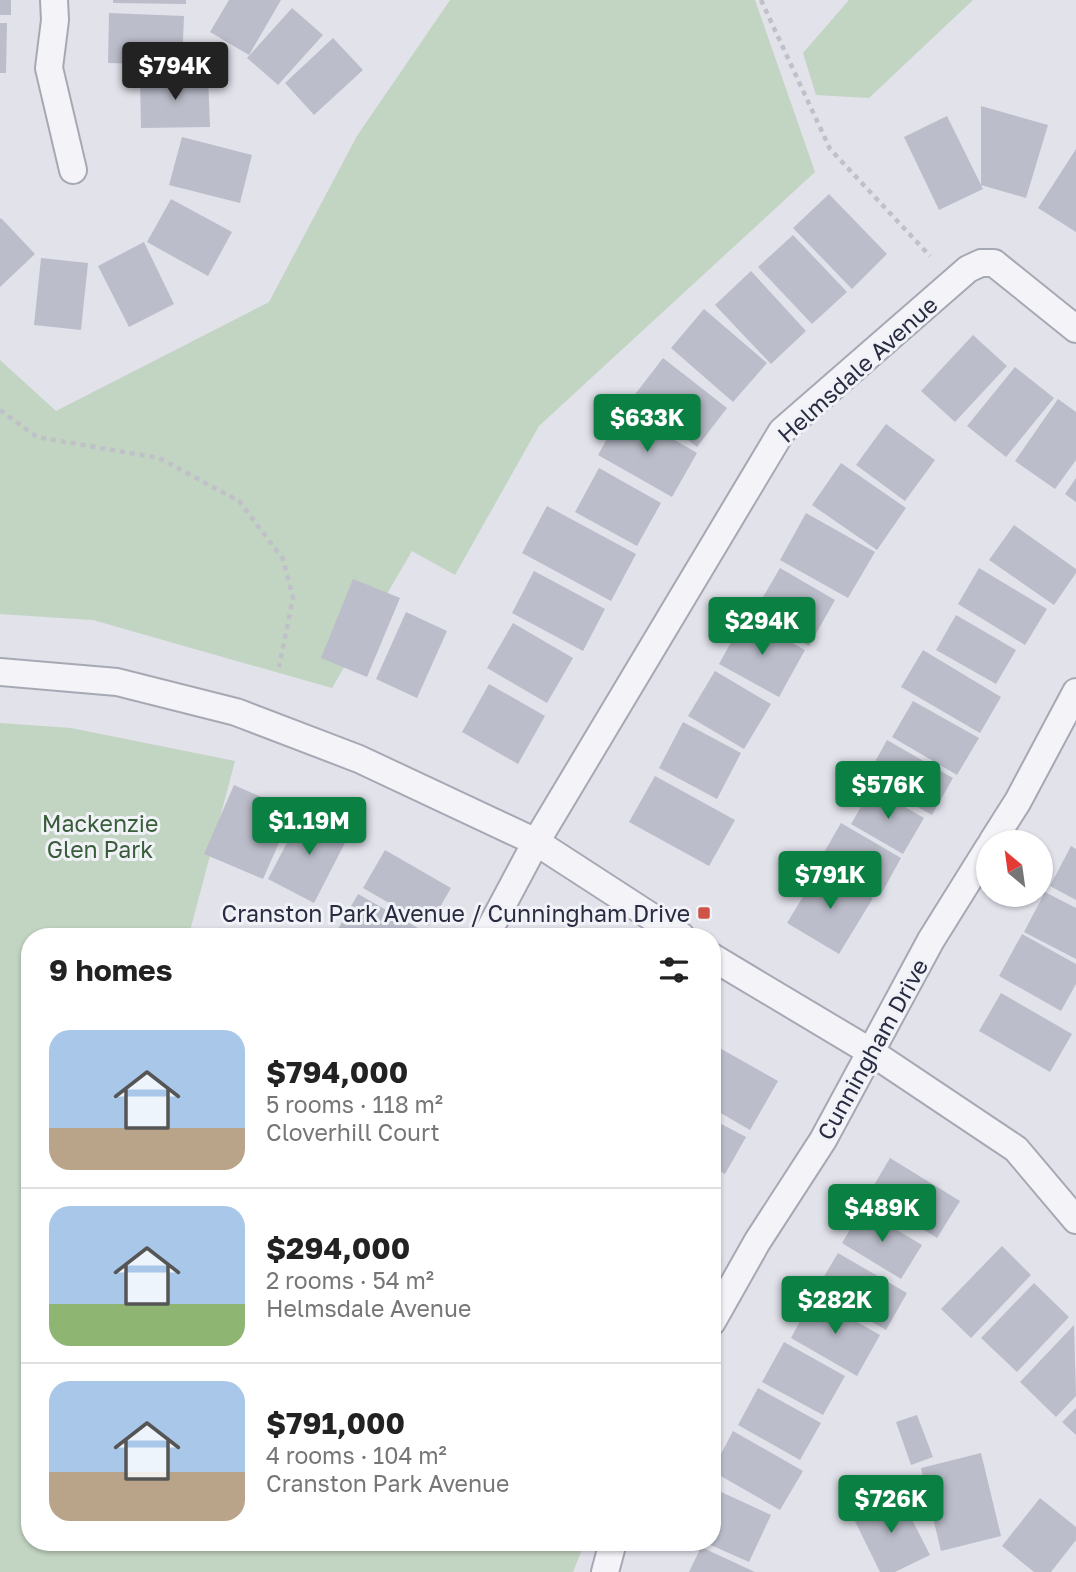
<!DOCTYPE html>
<meta charset="utf-8">
<style>
body{margin:0;font-family:"Golos Text",sans-serif;background:#f2f2f2;color:#222;height:100vh;display:flex;flex-direction:column;font-size:26px;white-space:nowrap}
*{box-sizing:border-box;margin:0}
p{font-size:23px;color:#767676}
.icon{flex:none;width:38px;height:38px;fill:none;stroke:currentColor;stroke-width:2;stroke-linecap:round;stroke-linejoin:round}
.map{position:relative;flex:1;overflow:hidden}
.sheet{position:absolute;left:21px;top:928px;width:700px;height:623px;display:flex;flex-direction:column;background:#fff;border-radius:28px;box-shadow:0 2px 5px #0004}
.sheet>*{flex:none}
.needle{width:46px;rotate:331deg}
.fabs{position:absolute;left:976px;top:830px;display:grid;gap:14px}
.fabs a{display:grid;place-items:center;width:77px;height:77px;border-radius:50%;background:#fff;box-shadow:0 2px 5px #0004;font-size:35px}
.price{position:absolute;translate:-50% -60px;padding:0 16px;border-radius:7px;background:#0b8043;color:#fff;font-size:23px;line-height:46px;filter:drop-shadow(0 2px 4px #0008)}
.price::after{content:'';position:absolute;left:50%;top:42px;width:21px;height:16px;margin-left:-10px;background:inherit;clip-path:polygon(0 0,100% 0,50% 100%)}
.price.active{background:#222;color:#fff}
ul{padding:0;list-style:none}
li{display:flex;align-items:center;gap:21px;height:175px;padding:0 28px}
li+li{border-top:2px solid #e0e0e0}
li span{display:grid;place-items:center;flex:none;width:196px;height:140px;border-radius:21px;color:#555}
li>.icon{margin-inline-start:auto}
span .icon{width:84px;height:84px;fill:#fffc;stroke-width:1}
li b{font-size:30px}
h2{display:flex;justify-content:space-between;align-items:center;height:84px;padding:0 28px;font-size:30px}
.map>svg:first-child{display:block}
.green{fill:#c2d4c2}
.building{fill:#bbbdca}
.lines{fill:none;stroke-linecap:round;stroke-linejoin:round}
.minor-casing{stroke:#a6a8b4;stroke-width:30}
.path{stroke:#bfc0c8;stroke-width:4.5;stroke-dasharray:5 5;stroke-linecap:butt}
.minor{stroke:#f4f4f8;stroke-width:26}
.poi-dot{fill:#ce5447;stroke:#f1f2f7;stroke-width:2.5}
.labels{text-anchor:middle;dominant-baseline:central;stroke-width:6;stroke-linejoin:round;paint-order:stroke}
.street-label{font-size:23px;fill:#292c41;stroke:#f1f2f7}
.park-label{font-size:23px;fill:#375d39;stroke:#f1f2f7}
.poi-label{font-size:23px;fill:#292c41;stroke:#f1f2f7;text-anchor:end}
</style>
<div class="map">
<svg width="1076" height="1572" viewBox="0 0 1076 1572">
<rect width="100%" height="100%" fill="#e1e2ea"/>
<path class="green" d="M450,0H755L815,172L539,426L455,575L412,551L332,688L93,620L0,614V360L56,411L269,302L357,136Z
M849,0H973L869,98L816,95L803,53Z
M0,723L71,728L235,761L190,931L195,936H30V1542H585L573,1572H0Z"/>
<path class="building" d="M0,0H11V15H0Z
M113,0H186V4L113,3Z
M229,0H281L249,55L210,32Z
M292,8L323,35L278,85L247,58Z
M109,13L184,16L182,65L108,63Z
M0,23H7L6,73H0Z
M333,38L363,70L314,115L285,83Z
M208,76L210,127L141,128L140,77Z
M981,106L1048,125L1026,198L981,185Z
M947,116L983,189L939,210L904,137Z
M182,137L252,155L240,203L169,185Z
M1076,149V232L1038,208Z
M829,194L887,254L852,289L793,228Z
M171,199L232,232L208,276L147,242Z
M1,218L35,254L0,287V219Z
M793,235L847,292L812,324L758,267Z
M144,242L174,304L129,327L98,266Z
M41,258L88,263L81,330L34,325Z
M751,271L806,331L771,364L715,305Z
M704,309L767,363L733,402L671,348Z
M973,335L1007,366L955,422L921,391Z
M663,358L727,408L697,447L633,397Z
M1015,367L1054,398L1006,457L967,426Z
M1058,399L1076,412V460L1055,489L1015,461Z
M623,410L697,453L672,497L598,455Z
M886,424L935,460L905,501L856,465Z
M841,463L906,508L877,550L812,505Z
M599,468L661,503L637,546L575,512Z
M1076,478V502L1065,494Z
M547,506L636,554L611,601L522,553Z
M806,513L875,552L848,598L780,560Z
M1014,525L1076,569V573L1054,605L989,560Z
M780,568L835,600L809,646L753,614Z
M979,568L1047,609L1025,645L958,604Z
M534,571L605,609L583,651L512,613Z
M353,579L400,598L367,677L321,658Z
M406,612L447,631L417,698L376,679Z
M956,615L1016,650L996,684L936,650Z
M745,617L805,650L779,697L719,664Z
M513,623L573,658L547,703L487,668Z
M923,650L1001,697L980,733L901,687Z
M715,671L771,704L744,749L688,716Z
M489,684L545,716L518,764L462,732Z
M913,701L979,738L957,775L892,737Z
M683,722L741,753L717,799L659,768Z
M887,740L953,778L932,815L866,778Z
M655,776L735,820L709,866L629,822Z
M234,785L293,811L263,879L204,854Z
M872,788L924,818L903,854L851,824Z
M303,812L349,835L314,903L268,879Z
M841,823L901,858L880,896L819,861Z
M1071,846L1076,849V900L1050,886Z
M385,850L451,888L429,926L363,888Z
M821,867L873,898L839,954L787,923Z
M1045,892L1076,908V959L1024,932Z
M358,894L425,932L423,936H334Z
M1022,934L1076,964V984L1061,1011L999,976Z
M1001,993L1072,1034L1050,1072L979,1031Z
M716,1046L778,1081L750,1130L712,1108V1053Z
M712,1119L746,1137L725,1174L712,1167Z
M890,1158L960,1201L937,1238L868,1195Z
M862,1209L922,1245L901,1279L842,1243Z
M1002,1246L1031,1275L971,1338L941,1309Z
M838,1253L907,1293L886,1330L816,1290Z
M1034,1283L1069,1317L1017,1372L981,1338Z
M813,1297L880,1335L857,1376L791,1338Z
M1074,1325L1076,1396L1056,1417L1020,1382Z
M784,1342L845,1376L823,1415L762,1382Z
M758,1388L821,1423L800,1460L738,1425Z
M1076,1408V1435L1062,1422Z
M917,1415L933,1457L911,1465L896,1422Z
M733,1431L803,1471L780,1510L712,1471Z
M981,1453L1001,1536L941,1551L921,1468Z
M717,1490L771,1515L749,1562L704,1542H712V1500Z
M898,1492L930,1555L895,1572H880L852,1515Z
M1040,1498L1076,1527V1540L1051,1572H1034L1002,1546Z
M701,1547L755,1572H689Z"/>
<g class="lines">
<defs>
<path id="minor" d="M54,0L55,20L49,68L73,170
M0,672L117,682L236,712L359,759L536,842L681,936
M992,842L1018,801L1076,692
M486,936L536,842L782,431L968,269L981,263H994L1076,329
M712,957L871,1052L1016,1149L1076,1220
M712,1322L757,1242L823,1140L931,940L989,847
M605,1572L613,1542"/>
</defs>
<use href="#minor" class="minor-casing"/>
<path class="path" d="M761,0L830,149L930,256
M0,410L37,437L159,458L239,501L283,559L293,598L279,667"/>
<use href="#minor" class="minor"/>
</g>
<rect class="poi-dot" x="697" y="906" width="14" height="14" rx="3.5"/>
<g class="labels">
<g class="street-label">
<text transform="translate(857 369) rotate(-42)">Helmsdale Avenue</text>
<text transform="translate(872 1049) rotate(-61)">Cunningham Drive</text>
</g>
<g class="park-label">
<text x="100" y="823">Mackenzie<tspan x="100" dy="26">Glen Park</tspan></text>
</g>
<g class="poi-label">
<text x="690" y="913">Cranston Park Avenue / Cunningham Drive</text>
</g>
</g>
</svg>
<div class="fabs">
<a><svg class="needle" viewBox="-14 -14 28 28"><path d="M0-13l5 13h-10z" fill="#e53935"/><path d="M0 13l5-13h-10z" fill="#767676"/></svg></a>
</div>
<b class="price active" style="left:175px;top:102px">$794K</b>
<b class="price" style="left:647px;top:454px">$633K</b>
<b class="price" style="left:762px;top:657px">$294K</b>
<b class="price" style="left:888px;top:821px">$576K</b>
<b class="price" style="left:309px;top:857px">$1.19M</b>
<b class="price" style="left:830px;top:911px">$791K</b>
<b class="price" style="left:882px;top:1244px">$489K</b>
<b class="price" style="left:835px;top:1336px">$282K</b>
<b class="price" style="left:891px;top:1535px">$726K</b>
<section class="sheet">
<h2>9 homes<svg class="icon" aria-label="filters" viewBox="0 0 24 24"><path d="M4 7h16M4 17h16"/><circle cx="9" cy="7" r="2"/><circle cx="15" cy="17" r="2"/></svg></h2>
<ul>
<li><span style="background:linear-gradient(#a9c7e8 70%,#b9a48a 0)"><svg class="icon" aria-label="home" viewBox="0 0 24 24"><path d="M3 11l9-7 9 7M6 9v11h12V9"/></svg></span><div><b>$794,000</b><p>5 rooms · 118 m²</p><p>Cloverhill Court</p></div></li>
<li><span style="background:linear-gradient(#a9c7e8 70%,#8fb573 0)"><svg class="icon" aria-label="home" viewBox="0 0 24 24"><path d="M3 11l9-7 9 7M6 9v11h12V9"/></svg></span><div><b>$294,000</b><p>2 rooms · 54 m²</p><p>Helmsdale Avenue</p></div></li>
<li><span style="background:linear-gradient(#a9c7e8 65%,#b9a48a 0)"><svg class="icon" aria-label="home" viewBox="0 0 24 24"><path d="M3 11l9-7 9 7M6 9v11h12V9"/></svg></span><div><b>$791,000</b><p>4 rooms · 104 m²</p><p>Cranston Park Avenue</p></div></li>
</ul>
</section>
</div>
